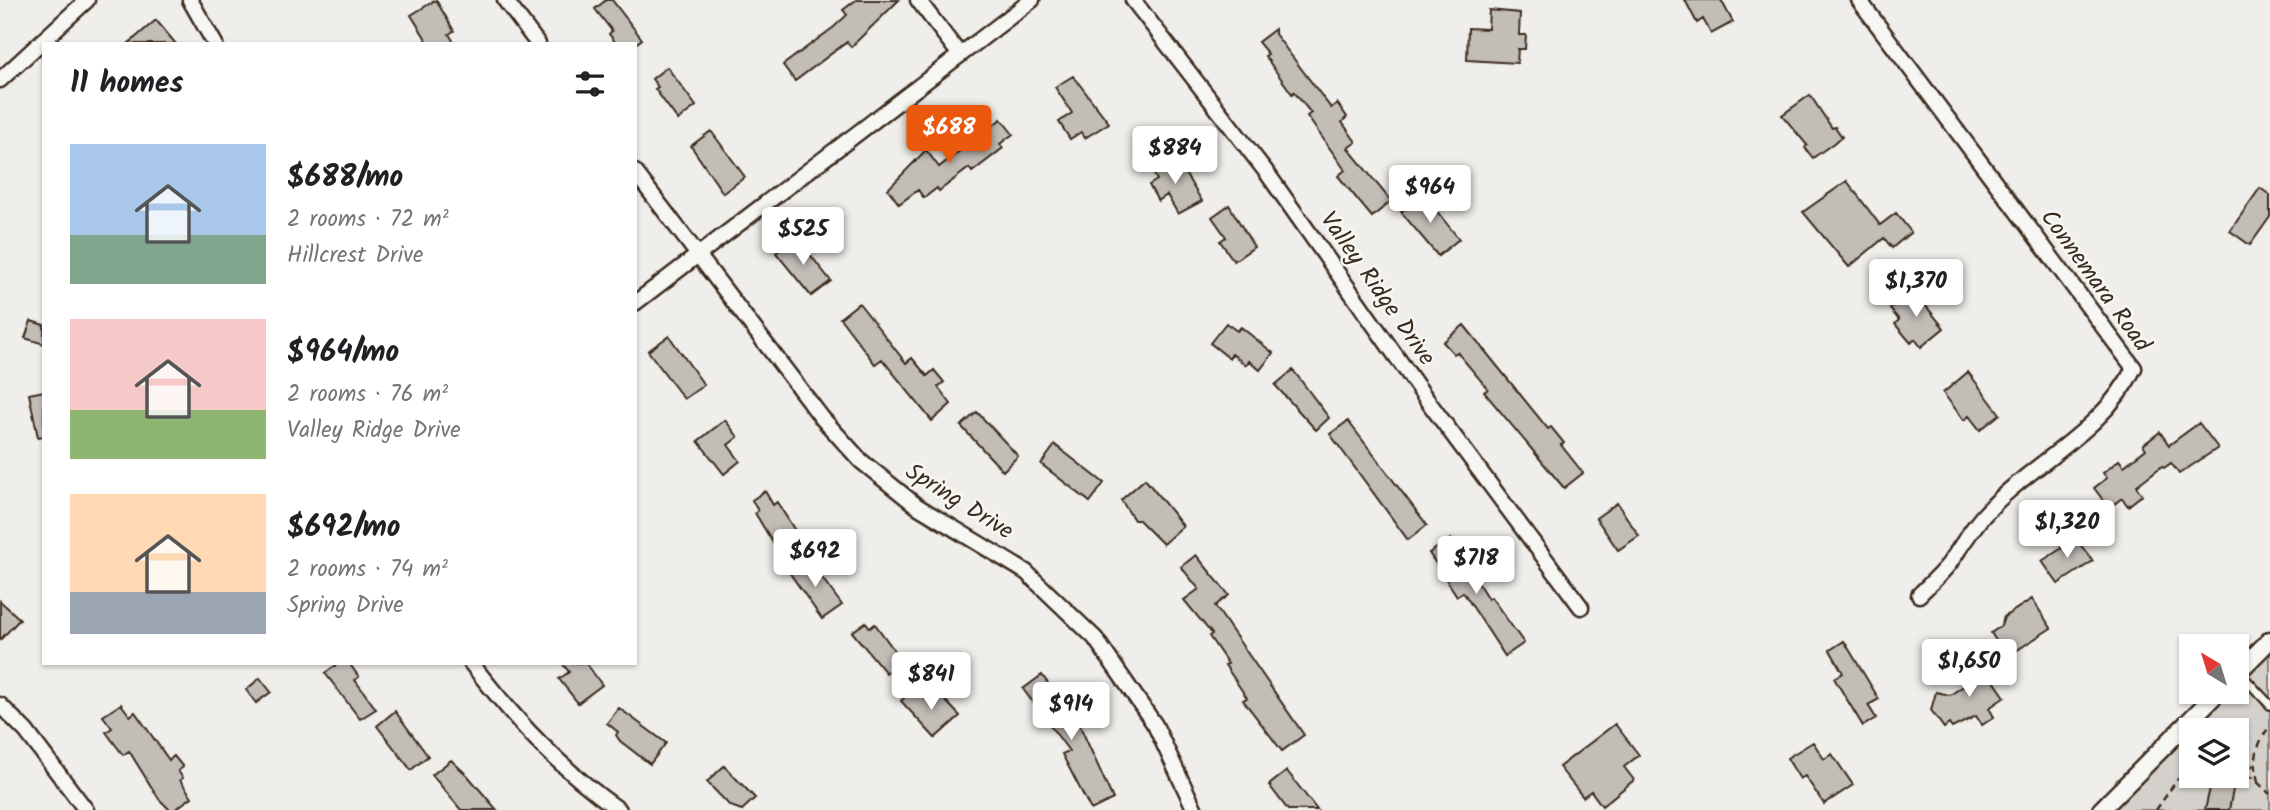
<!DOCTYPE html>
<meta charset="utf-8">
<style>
body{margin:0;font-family:Kalam,sans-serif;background:#f6f6f6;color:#202124;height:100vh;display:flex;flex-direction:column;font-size:26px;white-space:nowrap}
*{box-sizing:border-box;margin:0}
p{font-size:23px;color:#757577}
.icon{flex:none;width:38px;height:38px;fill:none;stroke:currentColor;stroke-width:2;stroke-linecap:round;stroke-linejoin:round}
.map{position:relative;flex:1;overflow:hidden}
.side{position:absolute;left:42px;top:42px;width:595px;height:623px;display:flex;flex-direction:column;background:#fff;border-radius:0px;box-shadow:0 2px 5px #0004}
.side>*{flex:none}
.needle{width:46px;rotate:322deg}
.buttons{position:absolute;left:2179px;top:634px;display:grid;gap:14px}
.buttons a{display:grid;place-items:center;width:70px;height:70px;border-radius:0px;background:#fff;box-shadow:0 2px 5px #0004;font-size:35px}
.price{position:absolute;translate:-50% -60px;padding:0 16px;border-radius:7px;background:#fff;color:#222;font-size:23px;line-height:46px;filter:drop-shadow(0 2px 4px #0008)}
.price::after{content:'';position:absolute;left:50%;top:42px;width:21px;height:16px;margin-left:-10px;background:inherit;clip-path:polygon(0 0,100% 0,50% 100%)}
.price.current{background:#ea580c;color:#fff}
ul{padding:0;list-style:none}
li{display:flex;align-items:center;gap:21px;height:175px;padding:0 28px}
li span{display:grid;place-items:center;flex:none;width:196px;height:140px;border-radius:0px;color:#555}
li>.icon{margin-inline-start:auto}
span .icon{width:84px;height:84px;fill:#fffc;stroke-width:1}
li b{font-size:30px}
h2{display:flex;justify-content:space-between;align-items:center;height:84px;padding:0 28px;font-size:30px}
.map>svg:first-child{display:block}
.green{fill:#d4d1cc;stroke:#887e75;stroke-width:2;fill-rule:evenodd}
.building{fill:#c2bdb7;stroke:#3b2a1e;stroke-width:2}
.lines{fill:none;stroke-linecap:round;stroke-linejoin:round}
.service-casing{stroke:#3b2a1e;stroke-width:12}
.minor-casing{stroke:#3b2a1e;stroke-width:19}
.tertiary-casing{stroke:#3b2a1e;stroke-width:21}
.path{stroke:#3b2a1e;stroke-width:2.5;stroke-dasharray:7 5;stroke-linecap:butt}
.service{stroke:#f6f6f2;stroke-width:7}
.minor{stroke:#f6f6f2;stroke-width:14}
.tertiary{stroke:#f6f6f2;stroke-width:16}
.labels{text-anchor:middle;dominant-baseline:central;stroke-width:5;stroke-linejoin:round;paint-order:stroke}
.street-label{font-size:24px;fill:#3b2a1e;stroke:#f6f6f2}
</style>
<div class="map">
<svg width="2270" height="810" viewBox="0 0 2270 810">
<rect width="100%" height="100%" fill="#efeeea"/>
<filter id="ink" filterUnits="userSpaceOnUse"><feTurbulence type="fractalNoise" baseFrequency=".0143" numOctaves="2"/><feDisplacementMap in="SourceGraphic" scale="14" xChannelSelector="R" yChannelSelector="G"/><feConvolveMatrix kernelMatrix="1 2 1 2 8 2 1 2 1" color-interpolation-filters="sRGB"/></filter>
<g filter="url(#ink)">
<path class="green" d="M2270,634V810H2110L2219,691H2236L2237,673ZM2191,730H2236V775H2191Z"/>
<path class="building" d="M436,0L454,31L449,34L455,44H429L411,15Z
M606,0H612L642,39L636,44H617L609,34L612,31L595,9Z
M856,0H899L851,47L847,42L795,81L783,65L834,27L847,15L843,10Z
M1685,0H1721L1733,22L1711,34L1703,19L1697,23Z
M1489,10L1520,13L1519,35H1526L1525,49H1518L1517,63L1467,60L1468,28L1488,29Z
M156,20L176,44H128Z
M1275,29V34L1331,108L1337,103L1347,117L1342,122L1356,142L1348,148L1391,201L1372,217L1338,176L1345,170L1307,116L1311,113L1294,92L1292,94L1265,56L1268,54L1258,42Z
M667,67L696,106L678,120L655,89L658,87L652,79Z
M1073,76L1109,123L1085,138L1081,132L1070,139L1059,122L1072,113L1055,87Z
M1810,95L1832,128L1835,127L1842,137L1813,158L1805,148L1807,145L1782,115Z
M1001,119L1013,134L1000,144L1003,148L972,172L969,168L939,191L937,188L924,198L918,190L899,204L888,189L926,150L939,167Z
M711,131L745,177L723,193L691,146Z
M1175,157L1202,201L1178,214L1167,195L1158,201L1149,185L1157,180L1152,171Z
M1847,181L1880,225L1896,213L1911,232L1892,248L1884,238L1849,267L1803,212Z
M2260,188L2270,195V217L2250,245L2230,231Z
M1423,194L1459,239L1438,256L1401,212Z
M1229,205L1254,247L1234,261L1220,241L1226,237L1212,217Z
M796,237L831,281L811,296L776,253Z
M1912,289L1944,328L1921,347L1915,339L1911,343L1895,324L1899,320L1890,309Z
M859,303L906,363L912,358L927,376L934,370L944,382L938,387L951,404L932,421L882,359L875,364L840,318Z
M31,321L44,325V344L25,338Z
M1226,323L1237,331L1241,327L1273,353L1260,370L1249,361L1246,365L1232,354L1229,358L1210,343Z
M1464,325L1548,429L1551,427L1564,443L1561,445L1583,473L1564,488L1484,392L1488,389L1457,352L1454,354L1443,342Z
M669,336L704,385L684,399L648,351Z
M1293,370L1329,418L1316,430L1275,385Z
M1968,372L2000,414L1980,430L1969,416L1964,420L1943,393Z
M44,391V436L38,437L29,394Z
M977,412L1018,456L1003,471L961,426Z
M725,420L738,437L728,445L740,461L724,474L698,441Z
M1348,421L1427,525L1408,540L1330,434Z
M2199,423L2218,448L2179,474L2171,463L2164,468L2162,466L2136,486L2142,495L2128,506L2122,498L2109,508L2094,488L2107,478L2103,473L2119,460L2124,466L2146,449L2143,445L2160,432L2169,445Z
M1055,445L1104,483L1090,502L1041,464Z
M1145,479L1183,526L1163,544L1139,520H1134L1121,500Z
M765,491L773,505L777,502L799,537L778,551L755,513L758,511L752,500Z
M1617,503L1639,536L1618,550L1596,518Z
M2072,534L2093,561L2058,584L2042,561L2062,548L2059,543Z
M1451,539L1488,599L1491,597L1524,643L1505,656L1463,592L1457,596L1429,553Z
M1196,555L1229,595L1215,606L1304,735L1282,751L1243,700L1247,698L1225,665L1228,664L1209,636L1212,634L1184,600L1199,589L1181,567Z
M808,559L842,605L822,619L789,572Z
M2032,599L2051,628L2016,651L2012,646L2004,652L1991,633L2001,626L2004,617Z
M0,601L20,619L0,640Z
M866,622L870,628L875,624L902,661L886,673L852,632Z
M1844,641L1879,699L1868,705L1876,718L1863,726L1834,678L1843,673L1830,650Z
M1981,662L2005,697L1989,708L1994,717L1982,725L1976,716L1952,728L1949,724L1944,728L1931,710L1936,692L1950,695L1968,683L1962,674Z
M339,663H349L359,677L355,680L376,709L360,719L325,673Z
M562,663H586L602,685L578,703L559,679L569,672Z
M1042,675L1050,686L1053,685L1080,726L1113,799L1091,810L1062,754L1069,751L1023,689Z
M260,678L271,692L256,703L246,690Z
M915,687L933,707L943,698L960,716L935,738L901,701Z
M121,704L130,716L135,712L169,760L174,756L183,767L178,771L183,778L180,780L192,797L174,810H170L159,799L129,751L123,755L106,732L112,728L103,716Z
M619,708L666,743L650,764L620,741L616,735L618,732L607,723Z
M395,711L428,756L411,770L377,726Z
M1615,724L1639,755L1624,767L1634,780L1602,806L1591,791L1583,797L1559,767Z
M1813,742L1824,759L1832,754L1853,785L1824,804L1805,776L1800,779L1787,758Z
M451,760L468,776L497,810H461L432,775Z
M724,766L755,798L742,810L730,806L707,782Z
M1287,771L1317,810H1288L1269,785Z
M2213,775H2236L2229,810H2205Z"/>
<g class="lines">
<defs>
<path id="service" d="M2239,672L2270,705"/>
<path id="minor" d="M190,0L215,44
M505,0L538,44
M918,0L960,55
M1133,0L1267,173L1427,400L1581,607
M1859,0L2134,368C2102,434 2031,462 1983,516C1970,531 1960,548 1949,564C1940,575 1929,585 1919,595
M0,80L87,0
M635,172L822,418L861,461L917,506L1026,572L1095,638L1155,725L1195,810
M635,303L1032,0
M471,663C518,723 557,766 619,810
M0,705L26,731L86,810"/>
<path id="tertiary" d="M2236,674L2270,640
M2101,810L2219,691"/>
</defs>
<use href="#service" class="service-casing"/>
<use href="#minor" class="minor-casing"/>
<use href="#tertiary" class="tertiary-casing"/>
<path class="path" d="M2236,772L2253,778L2270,794
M2242,774L2254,765
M2258,782C2253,760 2256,744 2270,726
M2156,810L2177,780L2191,770"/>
<use href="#service" class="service"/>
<use href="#minor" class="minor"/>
<use href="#tertiary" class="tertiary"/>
</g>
</g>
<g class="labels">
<g class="street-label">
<text transform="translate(2095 281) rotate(54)">Connemara Road</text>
<text transform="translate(1377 289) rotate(55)">Valley Ridge Drive</text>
<text transform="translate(959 502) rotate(32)">Spring Drive</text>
</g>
</g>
</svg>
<div class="buttons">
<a><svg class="needle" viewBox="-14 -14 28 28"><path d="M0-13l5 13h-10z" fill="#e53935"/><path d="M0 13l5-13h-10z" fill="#757577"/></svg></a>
<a><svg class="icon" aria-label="layers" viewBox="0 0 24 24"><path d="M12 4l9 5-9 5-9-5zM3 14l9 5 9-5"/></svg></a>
</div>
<b class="price current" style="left:949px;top:165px">$688</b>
<b class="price" style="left:1175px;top:186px">$884</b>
<b class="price" style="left:1430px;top:225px">$964</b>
<b class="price" style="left:803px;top:267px">$525</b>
<b class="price" style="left:1916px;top:319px">$1,370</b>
<b class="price" style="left:2067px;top:560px">$1,320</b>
<b class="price" style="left:815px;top:589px">$692</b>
<b class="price" style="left:1476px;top:596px">$718</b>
<b class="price" style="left:1969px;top:699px">$1,650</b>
<b class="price" style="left:931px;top:712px">$841</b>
<b class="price" style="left:1071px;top:742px">$914</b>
<section class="side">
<h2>11 homes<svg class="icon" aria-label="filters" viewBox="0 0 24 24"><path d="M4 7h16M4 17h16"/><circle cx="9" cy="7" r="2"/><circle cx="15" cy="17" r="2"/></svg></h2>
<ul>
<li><span style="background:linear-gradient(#a9c7e8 65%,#7fa58c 0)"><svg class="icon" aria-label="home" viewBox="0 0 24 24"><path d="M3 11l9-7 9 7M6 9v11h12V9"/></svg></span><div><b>$688/mo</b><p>2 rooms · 72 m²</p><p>Hillcrest Drive</p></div></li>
<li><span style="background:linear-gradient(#f6c9c9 65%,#8fb573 0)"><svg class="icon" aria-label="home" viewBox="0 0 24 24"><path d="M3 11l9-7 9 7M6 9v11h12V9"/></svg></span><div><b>$964/mo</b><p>2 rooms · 76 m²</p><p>Valley Ridge Drive</p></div></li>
<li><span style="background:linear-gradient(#ffd9b3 70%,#9aa5b1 0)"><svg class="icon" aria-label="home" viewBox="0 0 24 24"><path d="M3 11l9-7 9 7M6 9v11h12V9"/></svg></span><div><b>$692/mo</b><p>2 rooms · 74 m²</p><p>Spring Drive</p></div></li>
</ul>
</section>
</div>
